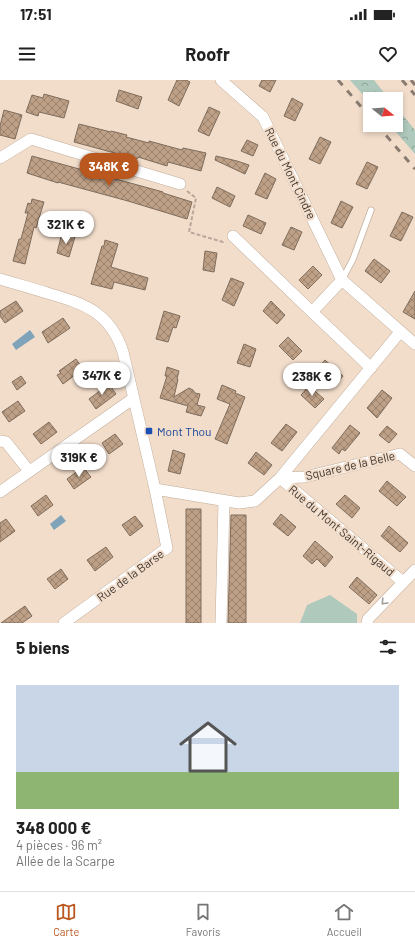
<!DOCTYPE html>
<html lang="fr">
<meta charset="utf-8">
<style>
body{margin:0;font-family:Barlow,sans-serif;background:#f2f2f2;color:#222;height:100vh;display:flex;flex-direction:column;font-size:15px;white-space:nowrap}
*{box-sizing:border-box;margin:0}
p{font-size:13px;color:#767676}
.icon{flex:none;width:22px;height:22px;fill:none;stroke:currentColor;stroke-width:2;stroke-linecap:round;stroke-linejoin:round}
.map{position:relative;height:543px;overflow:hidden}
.details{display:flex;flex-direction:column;background:#fff;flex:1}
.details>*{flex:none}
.needle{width:26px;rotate:107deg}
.buttons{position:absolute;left:363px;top:12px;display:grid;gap:8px}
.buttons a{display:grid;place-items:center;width:40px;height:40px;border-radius:0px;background:#fff;box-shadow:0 2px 6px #0003;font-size:20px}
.price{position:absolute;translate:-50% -34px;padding:0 9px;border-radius:14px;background:#fff;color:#222;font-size:13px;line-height:26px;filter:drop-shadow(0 1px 2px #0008)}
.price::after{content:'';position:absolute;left:50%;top:24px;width:12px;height:9px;margin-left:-6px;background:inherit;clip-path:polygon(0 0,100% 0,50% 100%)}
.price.active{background:#ba571f;color:#fff}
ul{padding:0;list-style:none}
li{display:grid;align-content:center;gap:8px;height:212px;padding:0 16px}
li span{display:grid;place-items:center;height:124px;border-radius:0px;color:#555}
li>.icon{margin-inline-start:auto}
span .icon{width:72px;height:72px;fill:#fffc;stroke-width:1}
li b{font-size:17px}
h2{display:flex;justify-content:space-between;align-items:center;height:48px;padding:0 16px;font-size:17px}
.status{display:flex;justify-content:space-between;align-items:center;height:28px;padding:0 20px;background:#fff;direction:ltr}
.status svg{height:11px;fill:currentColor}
header{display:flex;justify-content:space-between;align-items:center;height:52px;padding:0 16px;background:#fff;font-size:18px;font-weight:700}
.dock{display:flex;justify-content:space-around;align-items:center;height:56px;border-top:1px solid #e0e0e0;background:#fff;font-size:11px;color:#767676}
.dock a{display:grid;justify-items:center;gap:2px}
.dock .active{color:#ba571f}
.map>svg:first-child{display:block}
.forest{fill:url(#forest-crowns)}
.park{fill:#afc9bc}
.water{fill:#7fa4b9}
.building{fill:url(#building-cross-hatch);stroke:#7e6c5c}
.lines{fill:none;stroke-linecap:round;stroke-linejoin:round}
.service-casing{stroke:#c2ae9c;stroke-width:7}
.minor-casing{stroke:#c2ae9c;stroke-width:12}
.path{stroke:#b9a799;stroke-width:2;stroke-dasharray:4 2;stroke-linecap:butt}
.service{stroke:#fff;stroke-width:5.5}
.minor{stroke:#fff;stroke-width:11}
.rail{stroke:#897b6f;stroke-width:3;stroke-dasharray:7 7;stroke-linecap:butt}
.oneway{stroke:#a09c98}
.transit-dot{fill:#1a4fb4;stroke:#f2ddcb;stroke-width:1.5}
.labels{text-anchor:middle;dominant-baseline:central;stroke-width:4;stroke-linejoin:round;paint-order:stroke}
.street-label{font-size:12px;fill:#413831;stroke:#f2ddcb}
.transit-label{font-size:12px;fill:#164399;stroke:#f2ddcb;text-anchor:start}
</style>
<div class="status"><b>17:51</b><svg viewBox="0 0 49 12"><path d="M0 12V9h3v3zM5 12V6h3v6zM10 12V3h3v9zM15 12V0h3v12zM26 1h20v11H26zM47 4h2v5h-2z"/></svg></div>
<header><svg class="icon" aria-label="menu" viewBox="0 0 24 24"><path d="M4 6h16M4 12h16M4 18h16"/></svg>Roofr<svg class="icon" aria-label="heart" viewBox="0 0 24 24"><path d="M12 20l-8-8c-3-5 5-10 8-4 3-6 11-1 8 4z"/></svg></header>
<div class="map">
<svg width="415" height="543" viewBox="0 0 415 543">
<defs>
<pattern id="forest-crowns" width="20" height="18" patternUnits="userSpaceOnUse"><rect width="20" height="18" fill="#afc9bc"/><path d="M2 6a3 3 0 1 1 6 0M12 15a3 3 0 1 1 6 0" fill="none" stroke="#90a499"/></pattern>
<pattern id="building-cross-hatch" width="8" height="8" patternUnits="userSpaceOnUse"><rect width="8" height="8" fill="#bea086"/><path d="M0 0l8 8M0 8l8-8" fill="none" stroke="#9c836e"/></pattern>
</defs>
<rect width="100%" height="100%" fill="#f2ddcb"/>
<path class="forest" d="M350,0H374L389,19H370V23Z
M396,27L415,50V74L390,45H396Z"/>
<path class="park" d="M330,515L357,534V543H300L307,525Z"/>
<path class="water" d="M30,250L35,257L16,270L12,264Z
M61,435L66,441L54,450L50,444Z"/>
<path class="building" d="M177,0H186L190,2L179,26L168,20Z
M262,0H276L270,12L259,6Z
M119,10L142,17L138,29L116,21Z
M44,14L69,21L64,38L39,32L38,36L26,32L32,15L43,18Z
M292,18L303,24L295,41L284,36Z
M209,27L220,32L209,56L198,51Z
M4,30L22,35L15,59L0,55V46Z
M79,44L111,52V51L127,55L126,57L149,63V61L182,70L183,68L206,73L201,91L168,82L167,86L138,77L137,79L74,62Z
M320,57L331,62L320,84L309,79Z
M247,60L258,65L253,76L241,71Z
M32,76L163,112V113L192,122L187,139L128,121L58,102V103L27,93Z
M216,76L237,81L249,85L245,94L215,80Z
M367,82L378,87L367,109L356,104Z
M265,93L276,99L267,119L255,114Z
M217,107L235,116L230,127L212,118Z
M32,119L44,122L36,148L34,147L25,184L13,181L19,159H21L28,133H25L28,123L31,124Z
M341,121L353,127L342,148L331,143Z
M402,132L413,137L401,161L390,156Z
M248,135L266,143L261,154L243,146Z
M291,147L302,152L294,170L282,165Z
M62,153L75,157L69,177L57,173Z
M105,160L118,164L111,187L148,198L145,210L114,202L112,209L91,204L102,166H104Z
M205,171L217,173L214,192L203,190Z
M374,179L390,191L381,203L365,191Z
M313,186L322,195L308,209L299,200Z
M231,198L244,203L234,226L222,220Z
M415,211V239L403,232Z
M16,221L23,231L5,243L0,236V231Z
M271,221L285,235L277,244L263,231Z
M164,231L180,236L176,248L173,247L168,262L156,259Z
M63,238L70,248L48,263L42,252Z
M288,257L302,271L293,280L279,266Z
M244,264L256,269L250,287L237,283Z
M76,279L83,289L63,304L57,295L61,293L59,291Z
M325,280L343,296L335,305L321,292V291L318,288Z
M167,287L179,291L177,299H178L174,317L189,308L193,310L195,313L200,314L197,325L205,327L201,336L186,332L188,326L160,318L167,296H165Z
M21,296L26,303L17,310L12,302Z
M109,304L116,314L96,329L89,319Z
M222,305L236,311L235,313L245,317L227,364L215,359L230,324L217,319Z
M309,306L324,319L315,328L301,315Z
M382,310L392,318L377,338L367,328Z
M18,321L25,331L9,342L2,332Z
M49,342L57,352L41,364L33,354Z
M286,344L297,352L282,371L271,363Z
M350,345L360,353L345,371L342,369L339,374L332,368Z
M387,346L397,354L389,363L379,355Z
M115,354L123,364L109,374L102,363Z
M173,370L185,374L180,394L168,391Z
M256,372L272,385L264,395L248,383Z
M83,387L91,397L74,409L67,399Z
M387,401L406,417L397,426L379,411Z
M46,415L53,425L38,436L31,426Z
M345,415L360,428L352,438L336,424Z
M186,429H201V543H186Z
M281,434L296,447L288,456L273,444Z
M231,435H246V543H228Z
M135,436L143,446L130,456L122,445Z
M6,439L15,451L0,462V443Z
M389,446L408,463L400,472L381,456Z
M315,461L333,477L325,487L317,479L312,484L303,476Z
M106,467L113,477L95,491L87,480Z
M61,489L68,499L55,509L47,499Z
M357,497L377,515L369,524L349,507Z
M25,526L32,536L22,543H1Z"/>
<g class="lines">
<defs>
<path id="service" d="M342,200L353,179L371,130"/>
<path id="minor" d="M221,0L263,37L342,200L415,264
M0,78L31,59L180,104
M233,156L312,232
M0,199C16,204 32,208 47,213C85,224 110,232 123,272L155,409L167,468L64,543
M342,200L312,232L371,288
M0,361L6,362L29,391
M280,398L403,502
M280,398L305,397L400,374L415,386
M155,409L239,423L255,421L280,398L400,252
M0,412L134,318
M221,543L224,421
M367,543L368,539L415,490"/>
</defs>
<use href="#service" class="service-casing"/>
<use href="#minor" class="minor-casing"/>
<path class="path" d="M187,111L196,118L189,152L223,162L225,161"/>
<use href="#service" class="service"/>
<use href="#minor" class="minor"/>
<path class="rail" d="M338,0L370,37
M402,0L415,15
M411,0L415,5
M377,45L415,89"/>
</g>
<defs><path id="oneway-chevron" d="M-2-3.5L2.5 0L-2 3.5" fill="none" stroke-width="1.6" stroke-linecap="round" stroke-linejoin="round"/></defs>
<use class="oneway" href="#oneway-chevron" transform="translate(384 522) rotate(133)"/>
<rect class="transit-dot" x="145" y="347" width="8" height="8" rx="2"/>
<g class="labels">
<g class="street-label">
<text transform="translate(291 93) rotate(64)">Rue du Mont Cindre</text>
<text transform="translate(350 385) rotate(-13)">Square de la Belle</text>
<text transform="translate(342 450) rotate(40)">Rue du Mont Saint-Rigaud</text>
<text transform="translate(130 495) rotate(-36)">Rue de la Barse</text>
</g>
<g class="transit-label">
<text x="157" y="351">Mont Thou</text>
</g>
</g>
</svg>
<div class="buttons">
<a><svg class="needle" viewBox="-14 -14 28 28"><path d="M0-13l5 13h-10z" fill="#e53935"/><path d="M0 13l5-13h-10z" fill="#767676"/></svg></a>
</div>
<b class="price active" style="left:109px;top:107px">348K €</b>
<b class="price" style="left:66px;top:165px">321K €</b>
<b class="price" style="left:102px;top:316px">347K €</b>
<b class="price" style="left:312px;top:317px">238K €</b>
<b class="price" style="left:79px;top:398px">319K €</b>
</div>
<section class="details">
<h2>5 biens<svg class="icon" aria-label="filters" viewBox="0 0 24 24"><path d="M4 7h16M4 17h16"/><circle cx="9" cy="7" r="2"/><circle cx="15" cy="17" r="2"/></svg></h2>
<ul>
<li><span style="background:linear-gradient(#c9d6e8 70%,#8fb573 0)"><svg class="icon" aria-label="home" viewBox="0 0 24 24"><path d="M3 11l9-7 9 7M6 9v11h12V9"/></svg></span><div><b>348 000 €</b><p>4 pièces · 96 m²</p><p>Allée de la Scarpe</p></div></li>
</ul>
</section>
<nav class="dock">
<a class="active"><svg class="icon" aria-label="map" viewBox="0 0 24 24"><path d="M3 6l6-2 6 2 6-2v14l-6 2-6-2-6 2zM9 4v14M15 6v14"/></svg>Carte</a>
<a><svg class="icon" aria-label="saved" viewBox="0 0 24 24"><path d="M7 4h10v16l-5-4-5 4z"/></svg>Favoris</a>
<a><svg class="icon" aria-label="home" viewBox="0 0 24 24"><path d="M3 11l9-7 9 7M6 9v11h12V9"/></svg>Accueil</a>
</nav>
